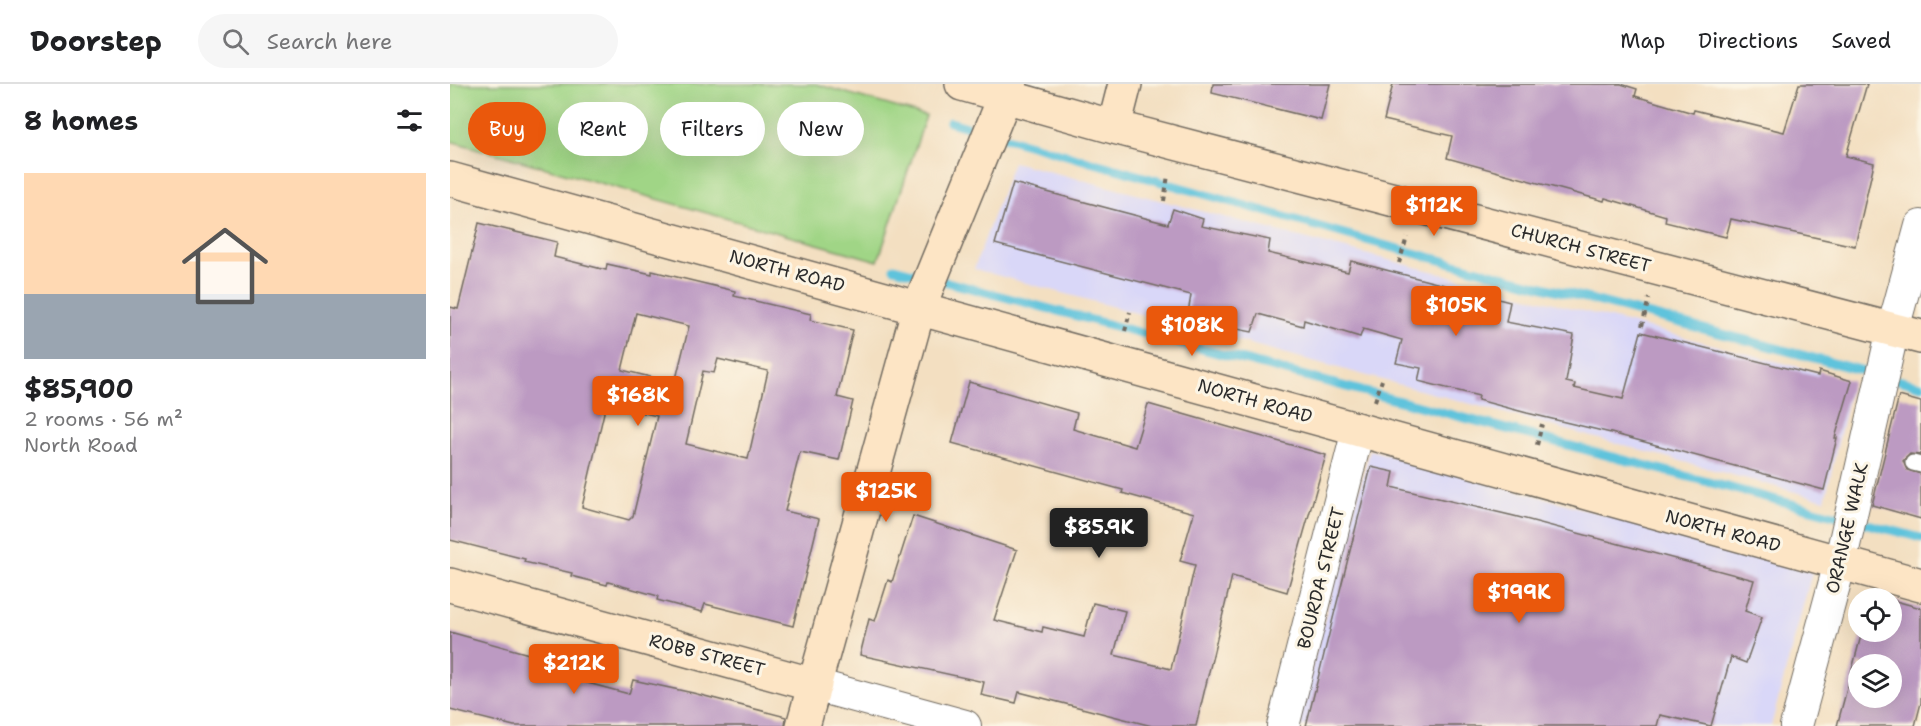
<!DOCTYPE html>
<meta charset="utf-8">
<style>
body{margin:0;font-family:"Shantell Sans",sans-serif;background:#f6f6f6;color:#202124;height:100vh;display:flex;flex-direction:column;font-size:22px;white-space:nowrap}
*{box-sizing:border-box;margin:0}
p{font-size:20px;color:#757577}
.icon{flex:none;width:33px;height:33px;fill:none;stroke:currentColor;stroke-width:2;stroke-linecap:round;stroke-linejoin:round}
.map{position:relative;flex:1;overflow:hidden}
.details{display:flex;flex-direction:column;background:#fff;width:450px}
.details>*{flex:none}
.banner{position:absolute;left:18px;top:18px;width:570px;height:54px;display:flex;gap:12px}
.tools{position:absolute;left:1398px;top:504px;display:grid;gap:12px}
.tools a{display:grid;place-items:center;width:54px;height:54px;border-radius:50%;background:#fff;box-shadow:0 6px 24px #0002;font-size:30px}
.price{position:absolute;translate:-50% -51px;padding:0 14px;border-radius:6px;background:#ea580c;color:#fff;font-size:20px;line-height:39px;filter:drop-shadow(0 2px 3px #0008)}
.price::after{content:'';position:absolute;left:50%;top:36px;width:18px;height:14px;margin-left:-9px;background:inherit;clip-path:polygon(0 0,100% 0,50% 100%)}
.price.on{background:#222;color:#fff}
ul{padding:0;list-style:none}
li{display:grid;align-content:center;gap:12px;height:318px;padding:0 24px}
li+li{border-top:2px solid #e0e0e0}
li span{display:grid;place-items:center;height:186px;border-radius:0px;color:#555}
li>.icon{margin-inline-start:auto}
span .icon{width:108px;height:108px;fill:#fffc;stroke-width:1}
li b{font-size:26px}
h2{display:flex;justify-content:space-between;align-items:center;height:72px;padding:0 24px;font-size:26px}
.chip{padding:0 21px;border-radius:27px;background:#fff;box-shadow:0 6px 24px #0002;font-size:21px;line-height:54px}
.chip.on{background:#ea580c;color:#fff}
header{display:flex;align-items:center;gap:36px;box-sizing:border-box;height:84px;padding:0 30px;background:#fff;border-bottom:2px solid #e0e0e0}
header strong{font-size:28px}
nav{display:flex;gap:33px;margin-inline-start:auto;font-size:21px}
.search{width:420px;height:54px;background:#f6f6f6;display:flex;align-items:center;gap:15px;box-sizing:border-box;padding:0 21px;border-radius:33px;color:#757577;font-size:22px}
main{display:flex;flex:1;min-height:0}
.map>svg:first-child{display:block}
.built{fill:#d9d7f8}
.green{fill:#a0d586;stroke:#668058;stroke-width:1.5}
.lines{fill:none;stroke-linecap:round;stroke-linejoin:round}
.stream{stroke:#5ec3dc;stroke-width:9}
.building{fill:#bc9ac2;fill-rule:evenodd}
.lane-casing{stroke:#716a60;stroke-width:18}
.street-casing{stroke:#716a60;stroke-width:34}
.secondary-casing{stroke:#716a60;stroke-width:36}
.path{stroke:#716a60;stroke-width:4;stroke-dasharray:4.5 4.5;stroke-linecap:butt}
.lane{stroke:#fff;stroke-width:15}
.street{stroke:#fff;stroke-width:32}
.secondary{stroke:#fde5c5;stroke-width:33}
.labels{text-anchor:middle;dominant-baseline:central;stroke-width:6;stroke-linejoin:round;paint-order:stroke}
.street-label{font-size:18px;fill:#2b2b2b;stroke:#fcf5e5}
</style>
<header>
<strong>Doorstep</strong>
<div class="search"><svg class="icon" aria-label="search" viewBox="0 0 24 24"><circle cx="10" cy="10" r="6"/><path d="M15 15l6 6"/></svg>Search here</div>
<nav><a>Map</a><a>Directions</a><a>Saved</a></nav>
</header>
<main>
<section class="details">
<h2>8 homes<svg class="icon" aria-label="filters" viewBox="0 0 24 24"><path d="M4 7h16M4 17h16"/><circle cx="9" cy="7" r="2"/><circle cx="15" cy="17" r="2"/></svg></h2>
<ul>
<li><span style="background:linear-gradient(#ffd9b3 65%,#9aa5b1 0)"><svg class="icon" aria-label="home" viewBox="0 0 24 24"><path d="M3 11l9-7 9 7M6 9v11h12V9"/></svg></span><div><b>$85,900</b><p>2 rooms · 56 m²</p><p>North Road</p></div></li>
</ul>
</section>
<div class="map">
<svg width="1471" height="642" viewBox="0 0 1471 642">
<rect width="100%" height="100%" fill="#fcf5e5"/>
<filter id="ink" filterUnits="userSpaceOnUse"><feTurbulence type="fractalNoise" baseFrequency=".0167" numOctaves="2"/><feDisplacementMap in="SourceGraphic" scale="12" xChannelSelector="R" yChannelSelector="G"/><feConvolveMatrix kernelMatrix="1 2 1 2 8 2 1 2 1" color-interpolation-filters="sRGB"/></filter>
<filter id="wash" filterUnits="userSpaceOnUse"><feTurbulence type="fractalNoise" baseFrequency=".008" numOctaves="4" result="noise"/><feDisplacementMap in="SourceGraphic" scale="24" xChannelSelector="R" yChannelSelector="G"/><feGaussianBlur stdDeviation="1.35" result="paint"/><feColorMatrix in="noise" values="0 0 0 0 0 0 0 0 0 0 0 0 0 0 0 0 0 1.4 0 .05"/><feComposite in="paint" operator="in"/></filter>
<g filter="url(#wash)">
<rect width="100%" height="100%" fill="#f3dfc1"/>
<path class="built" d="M563,78L1402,297L1375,416L524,185Z
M920,366L1362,488L1321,642H846Z"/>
<path class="green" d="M0,0H366L476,32L428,177L0,57Z"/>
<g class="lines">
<path class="stream" d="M500,38L937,162L1471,302
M444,184L1471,454"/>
</g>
<g id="blocks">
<path class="building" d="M763,0H880L871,36L762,9Z
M943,0H1171L1187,5L1185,12L1243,29L1244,26L1334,48L1349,0H1417L1396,72L1424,79L1405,162L1281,135L1276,153L1215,138L1216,132L1155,114L1154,117L997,74L1002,52L934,36Z
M563,99L718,140L723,125L753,135L751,142L820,156L818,169L898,188L901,177L1060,218L1056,238L1124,251L1116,298L1125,300L1124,304L1173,315L1191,248L1368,292L1369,287L1402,297L1385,354H1387L1374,406L1161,349L1077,329L1028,316L1029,312L968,297L971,284L946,279L952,256L913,245L910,253L854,236L853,242L808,230L802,248L737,235L741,211L545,160Z
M29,139L107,158L104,173L156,186L157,180L202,190V187L285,207L284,212L361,230L360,236L403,246L387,313L403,317L389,376L350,368L335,427L369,435L343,542L255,520L252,528L207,516L208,512L158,498L157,501L121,492L122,489L74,478L75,475L0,456V223L8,225ZM186,229L239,242L225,299L172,286ZM268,275L318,287L298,375L236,360L253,287L264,289ZM156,320L207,332L183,432L179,436L132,423Z
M519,298L627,329L623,345L685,363L698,320L876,371L837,508L782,492L746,642H702L569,608L566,619L531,611L534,598L410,571L419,535L425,537L438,496L442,498L463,432L567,466L544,536L592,548L593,543L634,553L643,519L675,527L664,571L721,585L745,481L730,477L744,429L672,409L673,406L502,359Z
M1449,312L1471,318V371L1460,370L1453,377L1457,386L1471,390V435L1422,421Z
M921,383L944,388L941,403L1064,432L1304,496L1295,527L1312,533L1296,579L1281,573L1261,642L1210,631L1207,642H856Z
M1442,516L1471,524V619L1465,642H1387L1412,548H1442ZM1408,580H1442V614H1408Z
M0,548L86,572L87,570L118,578L115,593L179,610L183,596L243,609L336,633L335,642H64L0,626Z"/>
</g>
</g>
<g filter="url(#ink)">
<use href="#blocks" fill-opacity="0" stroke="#716a60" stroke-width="1.5"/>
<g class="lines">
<defs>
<path id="lane" d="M1463,379L1471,381"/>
<path id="street" d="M365,601L515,642
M833,642L908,346
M1346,642L1390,479L1443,245L1471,142"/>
<path id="secondary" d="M512,0L664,43L1471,253
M664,43L675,0
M0,95L1471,501
M0,501L365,601
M353,642L469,223L560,0"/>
</defs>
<use href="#lane" class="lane-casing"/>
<use href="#street" class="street-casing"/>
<use href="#secondary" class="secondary-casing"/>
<path class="path" d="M714,117L718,91
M949,179L957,153
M1192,242L1199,214
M675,247L680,228
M925,317L932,296
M1087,361L1092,340"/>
<use href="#lane" class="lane"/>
<use href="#street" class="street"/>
<use href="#secondary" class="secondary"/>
</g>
</g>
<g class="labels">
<g class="street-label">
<text transform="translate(1131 164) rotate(15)">CHURCH STREET</text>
<text transform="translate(337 187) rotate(15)">NORTH ROAD</text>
<text transform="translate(805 317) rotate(16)">NORTH ROAD</text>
<text transform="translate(1397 444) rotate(-77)">ORANGE WALK</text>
<text transform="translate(1273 447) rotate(15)">NORTH ROAD</text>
<text transform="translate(871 494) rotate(-76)">BOURDA STREET</text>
<text transform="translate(257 571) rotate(15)">ROBB STREET</text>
</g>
</g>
</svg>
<div class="tools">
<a><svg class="icon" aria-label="locate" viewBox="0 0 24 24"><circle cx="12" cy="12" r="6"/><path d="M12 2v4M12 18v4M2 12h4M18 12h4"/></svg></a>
<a><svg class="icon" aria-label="layers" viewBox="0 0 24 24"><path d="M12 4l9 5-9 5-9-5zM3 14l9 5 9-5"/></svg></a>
</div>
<b class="price" style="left:984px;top:153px">$112K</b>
<b class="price" style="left:1006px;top:253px">$105K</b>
<b class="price" style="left:742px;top:273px">$108K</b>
<b class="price" style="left:188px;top:343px">$168K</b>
<b class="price" style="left:436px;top:439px">$125K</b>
<b class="price on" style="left:649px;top:475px">$85.9K</b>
<b class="price" style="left:1069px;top:540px">$199K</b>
<b class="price" style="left:124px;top:611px">$212K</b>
<div class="banner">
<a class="chip on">Buy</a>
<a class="chip">Rent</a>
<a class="chip">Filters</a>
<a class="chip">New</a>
</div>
</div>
</main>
